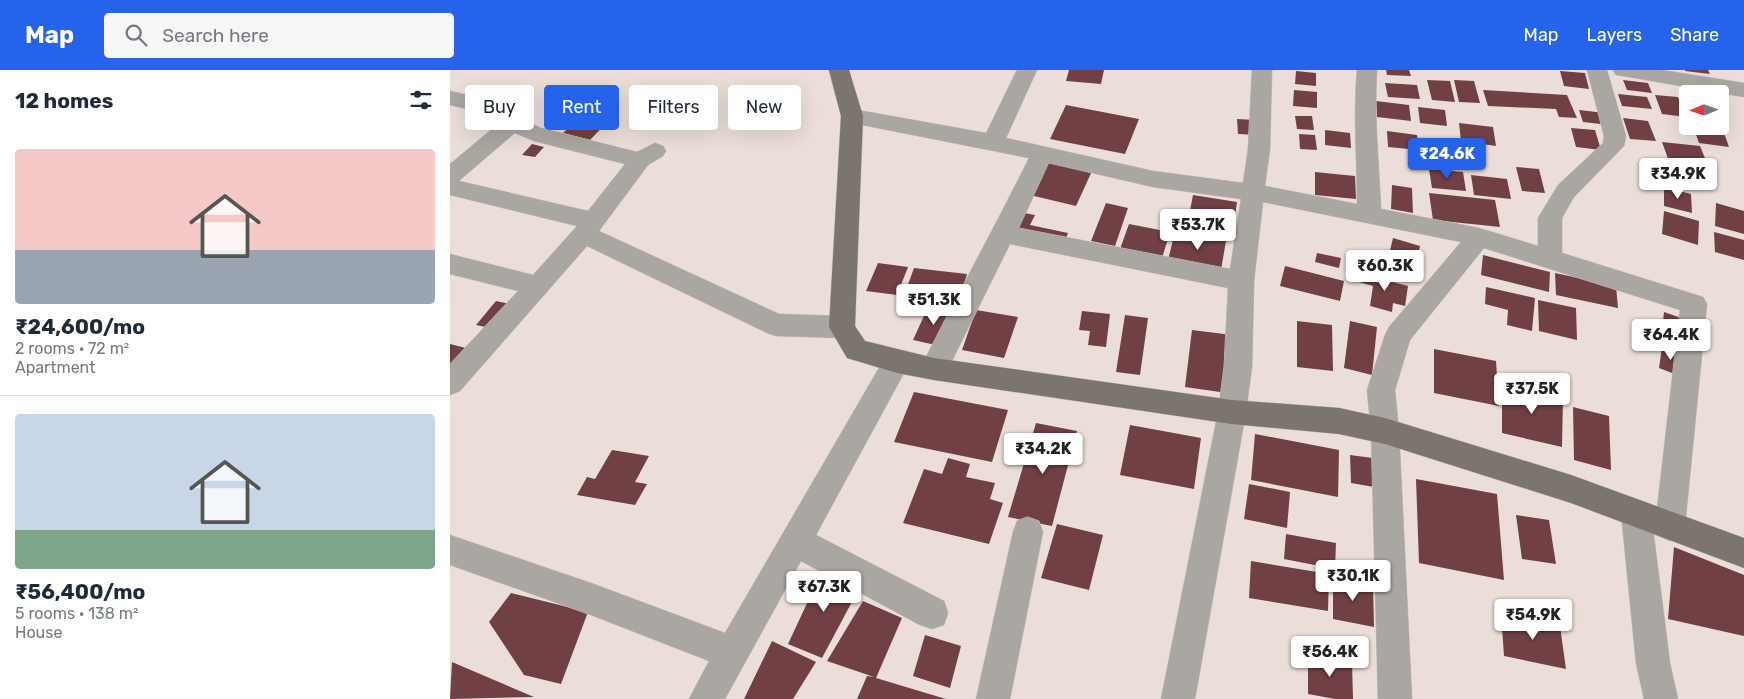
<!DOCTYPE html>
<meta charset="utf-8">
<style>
body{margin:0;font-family:Rubik,sans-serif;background:#f6f6f7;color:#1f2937;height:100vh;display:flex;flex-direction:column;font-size:19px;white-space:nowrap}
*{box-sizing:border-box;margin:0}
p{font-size:16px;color:#747a83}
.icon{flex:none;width:28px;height:28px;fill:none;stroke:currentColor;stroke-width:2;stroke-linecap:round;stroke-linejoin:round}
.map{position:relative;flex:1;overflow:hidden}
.panel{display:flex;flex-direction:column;background:#fff;width:450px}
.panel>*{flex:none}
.top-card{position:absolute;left:15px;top:15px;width:475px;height:45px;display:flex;gap:10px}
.needle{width:32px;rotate:268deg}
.tools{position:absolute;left:1229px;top:15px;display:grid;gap:10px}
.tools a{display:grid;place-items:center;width:50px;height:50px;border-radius:5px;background:#fff;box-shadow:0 5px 20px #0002;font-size:25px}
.price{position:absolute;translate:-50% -42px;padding:0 11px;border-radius:5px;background:#fff;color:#222;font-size:16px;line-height:32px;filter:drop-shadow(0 1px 2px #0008)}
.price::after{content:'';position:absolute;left:50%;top:30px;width:15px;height:11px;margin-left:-8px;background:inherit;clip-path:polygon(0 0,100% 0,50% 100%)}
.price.current{background:#2563eb;color:#fff}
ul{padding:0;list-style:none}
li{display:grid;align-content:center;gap:10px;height:265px;padding:0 15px}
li+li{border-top:1px solid #e0e1e3}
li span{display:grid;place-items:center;height:155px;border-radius:5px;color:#555}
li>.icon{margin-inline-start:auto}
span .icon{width:90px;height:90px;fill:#fffc;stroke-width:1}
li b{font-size:21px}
h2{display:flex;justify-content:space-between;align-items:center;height:60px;padding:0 15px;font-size:21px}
.pill{padding:0 18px;border-radius:5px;background:#fff;box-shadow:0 5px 20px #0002;font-size:18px;line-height:45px}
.pill.current{background:#2563eb;color:#fff}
header{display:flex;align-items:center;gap:30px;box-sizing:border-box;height:70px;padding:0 25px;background:#2563eb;color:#fff}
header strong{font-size:24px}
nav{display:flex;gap:28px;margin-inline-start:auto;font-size:18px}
.search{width:350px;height:45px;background:#f6f6f7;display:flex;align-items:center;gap:12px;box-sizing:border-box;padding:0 18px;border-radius:5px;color:#747a83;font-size:19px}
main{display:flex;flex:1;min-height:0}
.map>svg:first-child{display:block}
.building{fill:#714044}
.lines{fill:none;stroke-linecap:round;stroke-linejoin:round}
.minor-casing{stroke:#c8bcb8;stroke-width:1}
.major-casing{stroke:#c8bcb8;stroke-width:1}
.minor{fill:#aaa6a2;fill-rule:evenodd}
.major{fill:#7b756e;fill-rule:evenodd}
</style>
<header>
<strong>Map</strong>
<div class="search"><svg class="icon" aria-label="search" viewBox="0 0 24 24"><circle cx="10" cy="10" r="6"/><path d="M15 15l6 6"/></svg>Search here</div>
<nav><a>Map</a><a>Layers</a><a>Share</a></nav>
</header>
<main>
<section class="panel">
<h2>12 homes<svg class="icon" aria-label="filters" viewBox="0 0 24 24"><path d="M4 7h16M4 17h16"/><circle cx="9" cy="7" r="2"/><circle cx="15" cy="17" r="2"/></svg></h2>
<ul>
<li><span style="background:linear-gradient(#f6c9c9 65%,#9aa5b1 0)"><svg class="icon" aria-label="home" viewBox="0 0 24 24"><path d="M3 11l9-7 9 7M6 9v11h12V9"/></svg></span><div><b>₹24,600/mo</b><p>2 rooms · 72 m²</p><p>Apartment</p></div></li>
<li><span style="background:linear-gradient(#c9d6e8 75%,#7fa58c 0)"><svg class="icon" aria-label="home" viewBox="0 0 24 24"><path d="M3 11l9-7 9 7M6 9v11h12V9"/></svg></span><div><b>₹56,400/mo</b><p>5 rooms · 138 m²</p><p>House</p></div></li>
</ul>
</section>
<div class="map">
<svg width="1294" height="629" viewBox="0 0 1294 629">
<rect width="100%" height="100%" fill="#ebded9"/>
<path class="building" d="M619,0H654L651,14L616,11Z
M936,0H959L961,6L937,5Z
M1235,0H1258L1260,4L1235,1Z
M846,1L866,3V16L845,14Z
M1110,1L1135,3L1139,19L1114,16Z
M977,10L1000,11L1005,32L982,30Z
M1004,10L1024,11L1030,33L1009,32Z
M1173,10L1198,13L1202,23L1177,20Z
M935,13L967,15L970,29L938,27Z
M844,20L867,22V38L843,36Z
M1033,20L1117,25L1127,48L1109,47L1106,39L1038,36Z
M1168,24L1197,27L1202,39L1172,36Z
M1205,25L1228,27L1236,47L1212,44Z
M926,31L959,35L961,51L927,47Z
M616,35L689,49L675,84L600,69Z
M968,37L995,40L997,56L970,53Z
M138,39L164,45L140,70L113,63Z
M1129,40L1155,43L1159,55L1133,52Z
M845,46H862L864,60L847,59Z
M1173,48L1198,51L1206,71L1180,69Z
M787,49L806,50L808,65L788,64Z
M1009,53L1043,57L1046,76L1011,71Z
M1243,56L1272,57L1279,77L1249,73Z
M1121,58L1145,60L1151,80L1126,77Z
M875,60L900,63L901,78L875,75Z
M937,61L967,65L969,80L938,77Z
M849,64L865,65L867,80L850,79Z
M1212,72L1250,76L1259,98L1220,94Z
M82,74L94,77L85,87L72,85Z
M985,78L1011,81L1013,95L986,92Z
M598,91L642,101L626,136L580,125Z
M1066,97L1089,99L1095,123L1072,121Z
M979,99L1013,102L1016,121L982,118Z
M865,102L905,106L906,129L865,125Z
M1021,105L1057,109L1061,129L1024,125Z
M942,115L962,118L963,143L941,139Z
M1214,117L1241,124L1242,143L1214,136Z
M979,123L1045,130L1050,157L983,150Z
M743,125L787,132L784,153L766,150L763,165L736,161Z
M656,133L678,138L665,176L641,171Z
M1266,133L1294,141V164L1265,156Z
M1214,141L1249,151L1248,175L1212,164Z
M569,142L585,145L580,155L618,163L614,173L560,161Z
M679,154L720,162L712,188L670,179Z
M725,162L776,171L771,200L718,190Z
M1264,162L1294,170V190L1265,182Z
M943,168L970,176L966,196L938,189Z
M867,183L891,188L889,198L865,192Z
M1033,185L1100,202L1099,222L1031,205Z
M428,193L458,197L447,225L416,221Z
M835,196L894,211L890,231L830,216Z
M464,198L517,204L508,234L453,228Z
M907,203L958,216L955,236L943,233L942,242L920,236L923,216L905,211Z
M1105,203L1166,216L1168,238L1106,225Z
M1036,217L1085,228L1082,261L1057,255L1058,240L1035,234Z
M1088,230L1126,238L1127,270L1089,261Z
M46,231L65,235L45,259L26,255Z
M479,235L506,241L490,276L463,270Z
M526,240L568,247L554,288L512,280Z
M632,241L660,244L656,277L638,275L640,261L629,260Z
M1214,242L1237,250L1234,277L1211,269Z
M675,245L698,248L690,305L666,302Z
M847,251L882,255L883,301L847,297Z
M900,251L927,257L922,305L894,298Z
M742,260L782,265L777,323L735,317Z
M0,274L24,280L0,307Z
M1212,277L1233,284L1230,306L1209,298Z
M984,279L1046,291L1049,336L984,323Z
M1052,314L1113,328L1112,377L1052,363Z
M464,322L558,340L542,392L444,372Z
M1123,337L1159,346L1161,400L1124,390Z
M586,353L627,361L602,456L558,447Z
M680,355L751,368L744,419L670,405Z
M805,364L889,380L888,427L801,410Z
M162,380L199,386L185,412L197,414L185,435L127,425L137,407L145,409Z
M900,385L923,388L924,417L901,413Z
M498,388L520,394L516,407L545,413L540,429L553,433L539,474L453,453L474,399L492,404Z
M966,409L1047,424L1054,510L969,493Z
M799,414L840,422L837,458L794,449Z
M1066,445L1099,450L1106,494L1072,489Z
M607,454L653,465L639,520L591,508Z
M836,464L886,473L885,499L834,489Z
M1224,477L1294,505V566L1218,549Z
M801,491L879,504L878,541L799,528Z
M373,499L412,513L372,588L338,574Z
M883,508L923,515L924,557L883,549Z
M61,523L138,542L111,614L74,605L39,552Z
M413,531L452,548L426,608L496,629H407L417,606L424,607L377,591Z
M1051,543L1110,556L1116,599L1054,586Z
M475,565L511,576L500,618L463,606Z
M322,571L366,592L343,629H294Z
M858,584L902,592L903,629H885L858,624Z
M2,592L84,627L0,629Z"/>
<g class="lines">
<defs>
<path id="minor" d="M567,0H587L556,68L703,101L793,113L798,79L802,0H822L820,79L815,116L907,134C907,89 903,45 907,0H927C924,46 929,92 931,139L1029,158L1088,176V148L1108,115L1153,73L1154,66L1137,0H1157L1176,66L1174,76L1124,127L1112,148V183L1253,227L1257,234L1235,456L1231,466L1220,471L1209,466L1205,456L1230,240L1034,178L960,270L945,320L949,361L962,629H928L921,361L917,320L935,265L939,257L1011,172L813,132L804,211L802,297L796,342L745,629H711L768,342L774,297L778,218L560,174L494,307L484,310L474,307L470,299C505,228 544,159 579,88L402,53L394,51L391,46L394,41L402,39L536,63ZM599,93L703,117L791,129L780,199L569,158Z
M1163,0H1212L1294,13V27L1173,6L1166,5Z
M0,21L30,28L91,58L187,82L205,73L213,76L216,81L213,86L198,95L149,161L329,244L392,246L401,249L405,257L401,265L392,268L326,266L317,263L137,176L10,321L0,325V294L68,221L0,204V184L83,205L127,156L0,125V94L48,54L17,39L0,35ZM65,63L84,71L175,94L138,141L9,111Z
M447,281L457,284L460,292L366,465L494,531L498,543L494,555L482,559L470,555L351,491L275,629H239L259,591L141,545L0,495V465L141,513L275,563L437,284Z
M1186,429L1197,433L1201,443L1220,593L1228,629H1194L1186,593L1171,443L1175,433Z
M578,447L589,451L593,462L560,629H526L563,462L567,451Z"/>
<path id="major" d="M379,0H399L413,46L405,256L415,271L484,288L782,330L889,338L935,348L1121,405L1294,468V498L1121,433L935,374L889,364L782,354L484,310L447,303L397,288L379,257L391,46Z"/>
</defs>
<use href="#minor" class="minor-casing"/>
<use href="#major" class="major-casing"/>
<use href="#minor" class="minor"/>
<use href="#major" class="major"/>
</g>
</svg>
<div class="tools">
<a><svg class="needle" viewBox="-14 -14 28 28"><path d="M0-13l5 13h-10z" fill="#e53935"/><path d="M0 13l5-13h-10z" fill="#747a83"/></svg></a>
</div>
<b class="price current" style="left:997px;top:110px">₹24.6K</b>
<b class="price" style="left:1228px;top:130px">₹34.9K</b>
<b class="price" style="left:748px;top:181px">₹53.7K</b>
<b class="price" style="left:935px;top:222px">₹60.3K</b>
<b class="price" style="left:484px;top:256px">₹51.3K</b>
<b class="price" style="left:1221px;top:291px">₹64.4K</b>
<b class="price" style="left:1082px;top:345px">₹37.5K</b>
<b class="price" style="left:593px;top:405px">₹34.2K</b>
<b class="price" style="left:903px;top:532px">₹30.1K</b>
<b class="price" style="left:374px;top:543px">₹67.3K</b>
<b class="price" style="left:1083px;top:571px">₹54.9K</b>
<b class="price" style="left:880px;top:608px">₹56.4K</b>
<div class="top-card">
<a class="pill">Buy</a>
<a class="pill current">Rent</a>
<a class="pill">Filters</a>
<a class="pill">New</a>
</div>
</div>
</main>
